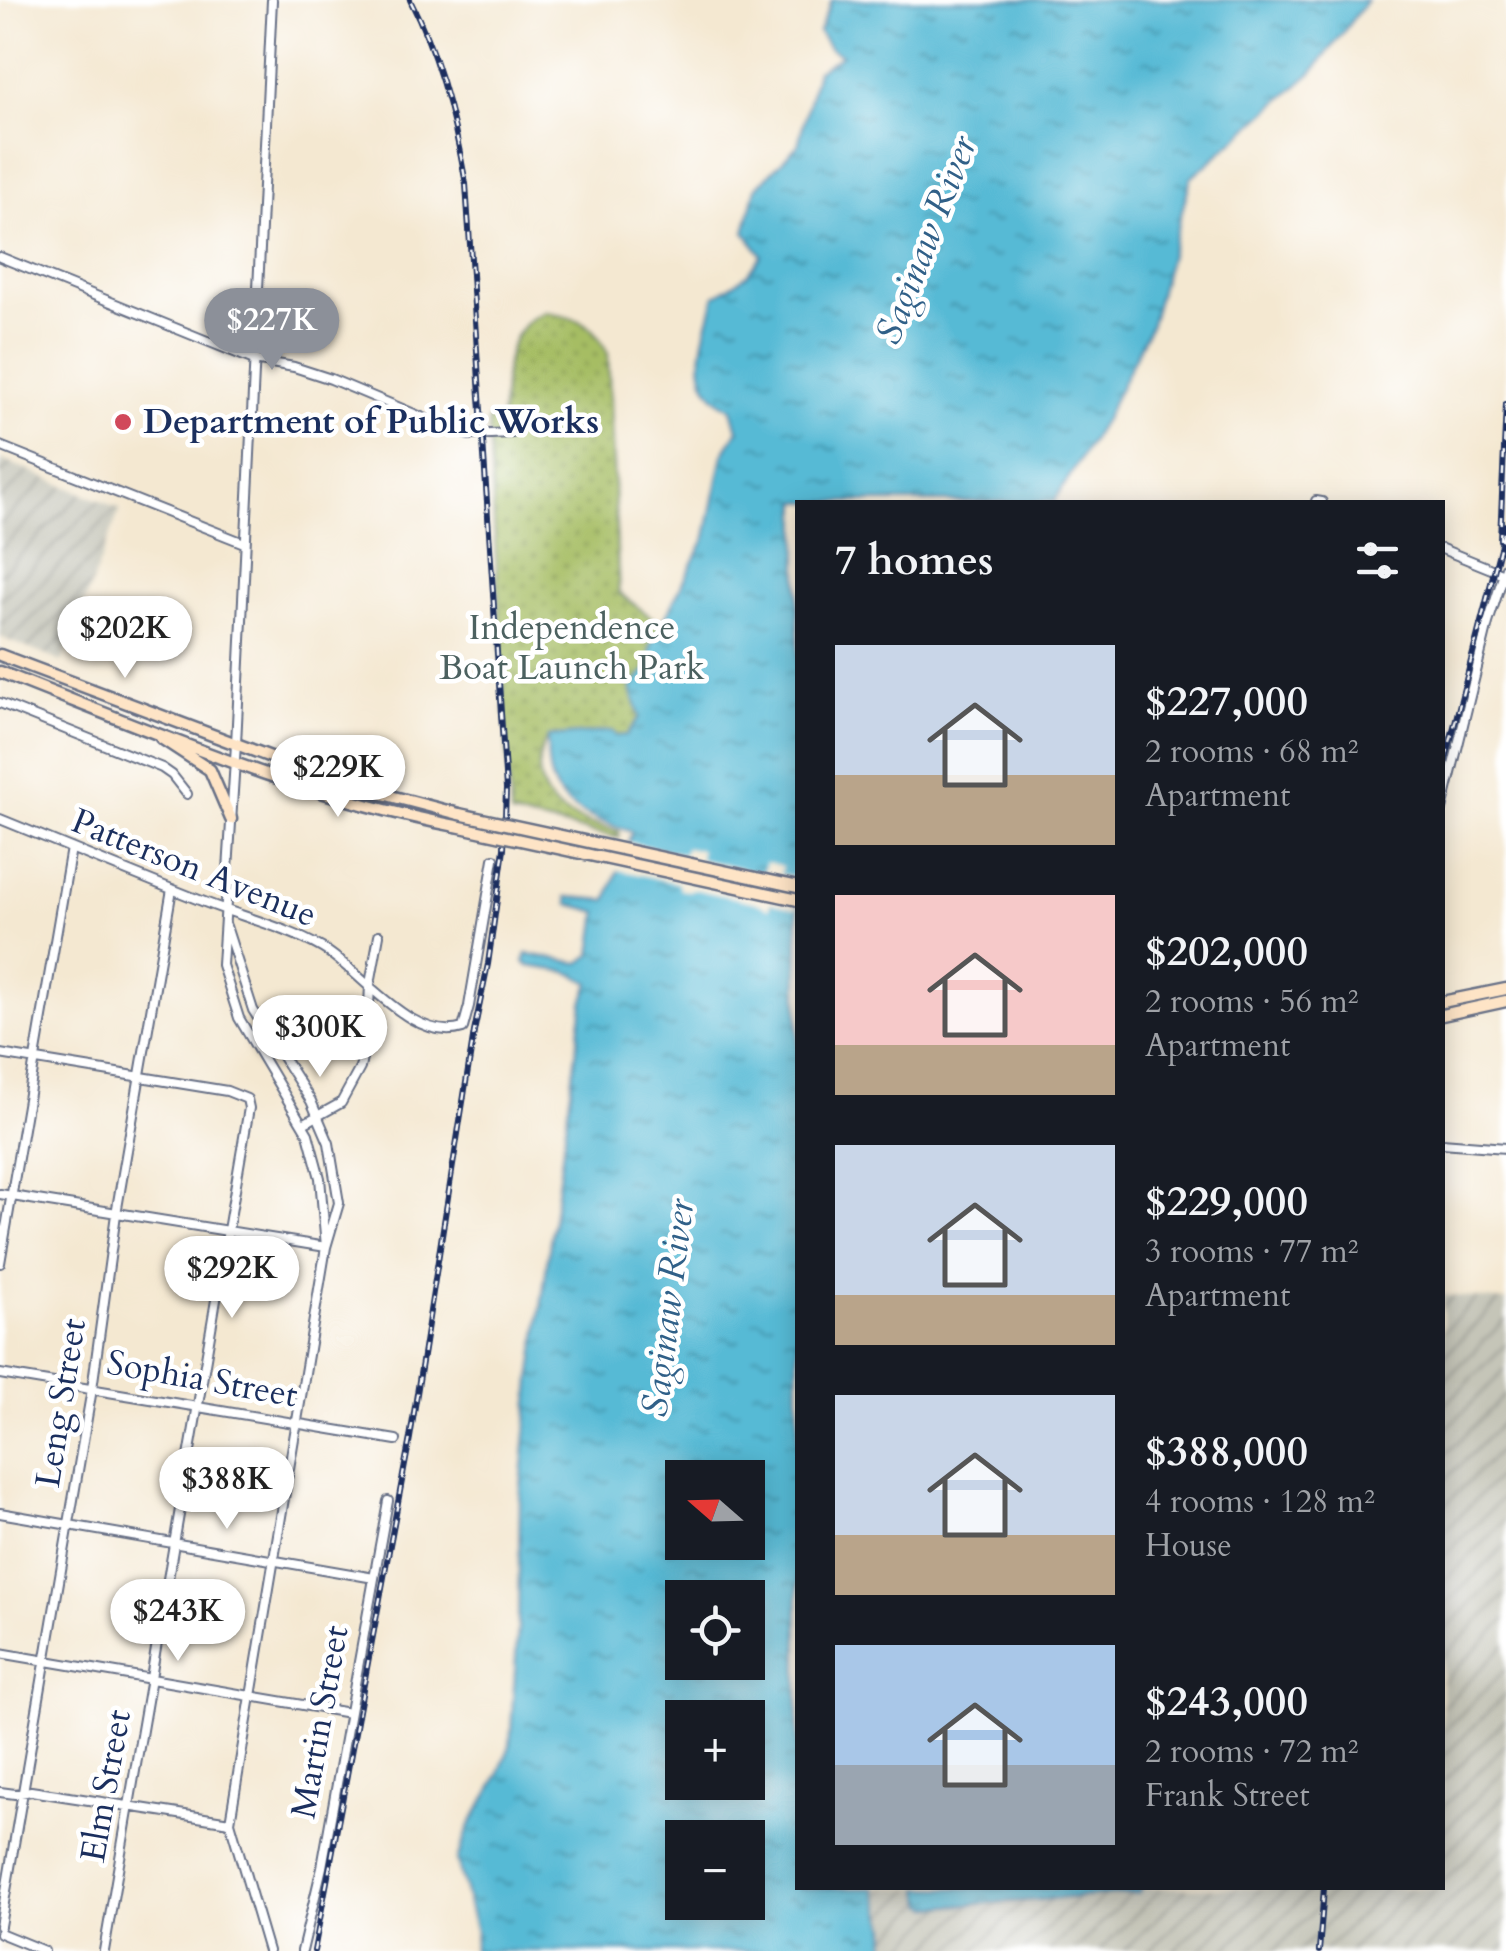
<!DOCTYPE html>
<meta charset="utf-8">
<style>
body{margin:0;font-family:Cardo,serif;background:#20242c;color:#f1f3f6;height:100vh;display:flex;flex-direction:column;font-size:38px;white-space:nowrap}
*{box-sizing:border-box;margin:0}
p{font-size:32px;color:#9ea1a6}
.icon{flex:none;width:55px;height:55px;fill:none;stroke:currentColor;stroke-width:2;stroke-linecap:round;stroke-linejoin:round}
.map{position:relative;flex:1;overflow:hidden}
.sheet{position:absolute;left:795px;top:500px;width:650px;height:1390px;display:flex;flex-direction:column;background:#171b24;border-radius:0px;box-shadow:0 5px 25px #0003}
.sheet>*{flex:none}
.needle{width:65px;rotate:290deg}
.controls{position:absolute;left:665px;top:1460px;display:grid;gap:20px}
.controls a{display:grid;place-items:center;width:100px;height:100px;border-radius:0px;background:#171b24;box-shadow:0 5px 25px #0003;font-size:50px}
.price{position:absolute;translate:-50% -85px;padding:0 22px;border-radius:35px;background:#fff;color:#222;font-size:32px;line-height:65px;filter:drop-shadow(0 2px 5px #0008)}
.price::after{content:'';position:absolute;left:50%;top:60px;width:30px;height:22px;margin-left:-15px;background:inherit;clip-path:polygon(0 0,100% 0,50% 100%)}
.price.current{background:#8c9099;color:#fff}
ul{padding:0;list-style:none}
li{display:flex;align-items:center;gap:30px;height:250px;padding:0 40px}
li span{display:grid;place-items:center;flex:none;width:280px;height:200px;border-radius:0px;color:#555}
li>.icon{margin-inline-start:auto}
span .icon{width:120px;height:120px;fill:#fffc;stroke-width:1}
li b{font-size:42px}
h2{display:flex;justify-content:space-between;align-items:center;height:120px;padding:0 40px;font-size:42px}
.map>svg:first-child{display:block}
.industrial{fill:url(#industrial-furrows)}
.park{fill:url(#park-dots);stroke:#607660;stroke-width:2.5}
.water{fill:url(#water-ripples);stroke:#38749a;stroke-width:2.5;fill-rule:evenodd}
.pier{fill:#f4e8d1}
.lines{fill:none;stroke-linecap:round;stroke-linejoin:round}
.minor-casing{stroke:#677086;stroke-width:12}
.secondary-casing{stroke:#677086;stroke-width:15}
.minor{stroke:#fff;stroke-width:8}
.secondary{stroke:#fee4c6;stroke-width:10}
.rail-casing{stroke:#1b2f5e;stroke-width:6}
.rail{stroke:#fff;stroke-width:2.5;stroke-dasharray:8;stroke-linecap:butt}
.secondary-bridge-casing{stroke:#677086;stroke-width:15;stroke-linecap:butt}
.secondary-bridge{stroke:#fee4c6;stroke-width:10}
.poi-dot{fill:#d1495b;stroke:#fff;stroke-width:4}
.labels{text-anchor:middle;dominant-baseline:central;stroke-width:9;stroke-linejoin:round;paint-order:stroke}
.poi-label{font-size:35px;font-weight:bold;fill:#1b2f5e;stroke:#fff;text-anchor:start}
.park-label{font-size:35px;fill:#4c6160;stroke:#fff}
.street-label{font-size:35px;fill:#1b2f5e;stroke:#fff}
.water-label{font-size:38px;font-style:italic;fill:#306088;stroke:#fff}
</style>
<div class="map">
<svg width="1506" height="1951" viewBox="0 0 1506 1951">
<defs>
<pattern id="industrial-furrows" width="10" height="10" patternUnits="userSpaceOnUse" patternTransform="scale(2.5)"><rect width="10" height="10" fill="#c5c5b8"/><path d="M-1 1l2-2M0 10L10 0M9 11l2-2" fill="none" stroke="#9fa099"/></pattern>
<pattern id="park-dots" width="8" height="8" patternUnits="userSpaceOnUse" patternTransform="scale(2.5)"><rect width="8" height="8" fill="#a6bd63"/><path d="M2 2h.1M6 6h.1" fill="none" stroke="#869a55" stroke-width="1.8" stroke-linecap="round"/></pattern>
<pattern id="water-ripples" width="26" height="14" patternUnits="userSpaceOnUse" patternTransform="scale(2.5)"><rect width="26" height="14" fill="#56bad5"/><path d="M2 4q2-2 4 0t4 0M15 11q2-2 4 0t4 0" fill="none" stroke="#4698b0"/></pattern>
</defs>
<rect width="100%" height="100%" fill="#fff"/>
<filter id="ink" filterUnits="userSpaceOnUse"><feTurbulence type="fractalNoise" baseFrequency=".01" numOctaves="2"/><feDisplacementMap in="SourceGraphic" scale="20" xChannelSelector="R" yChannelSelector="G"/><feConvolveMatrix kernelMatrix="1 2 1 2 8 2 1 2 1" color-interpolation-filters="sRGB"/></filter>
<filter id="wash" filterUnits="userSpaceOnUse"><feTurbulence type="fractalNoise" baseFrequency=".0048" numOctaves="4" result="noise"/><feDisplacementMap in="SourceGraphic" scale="40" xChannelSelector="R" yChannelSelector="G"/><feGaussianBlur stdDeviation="2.25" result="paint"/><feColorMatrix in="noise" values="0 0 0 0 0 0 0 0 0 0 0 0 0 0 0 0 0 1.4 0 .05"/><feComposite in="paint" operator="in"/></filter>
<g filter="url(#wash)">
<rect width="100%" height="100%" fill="#f4e8d1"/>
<path class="industrial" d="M0,459L120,509L62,662L0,637Z
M1443,1295L1506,1301V1951H885L887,1928L875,1888H1442Z"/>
<path class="park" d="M546,312C581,320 591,320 608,353L619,593L663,626L651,646L649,667L631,688L640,717L627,735L616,736L611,731L548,737C533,757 537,792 559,809C572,819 602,827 619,831V838L511,815L488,420L501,419C506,379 501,327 546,312Z"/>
<path class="water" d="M832,0H1367L1313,72L1191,178L1151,324L1104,420L1054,502H798V1888H875L887,1928L885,1951H473L476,1932L457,1860L469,1827L495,1782L510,1746L518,1627L520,1498L531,1380L583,1003L590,983L568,972L529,966L524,962L527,954L580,963L592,954L598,912L569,904L567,897L607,900L632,832C575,812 543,805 548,737L612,731L616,736L627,735L640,717L631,688L649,667L651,646L706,537L723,455L738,430L732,409C683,384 705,339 715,296L747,275L762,255L745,232L756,188L798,145L817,71L842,55L829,48L819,32ZM682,1478H748V1542H682ZM682,1598H748V1662H682ZM682,1718H748V1782H682ZM682,1838H748V1902H682Z
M920,1888H1141L1138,1893L931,1907L925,1904Z"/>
<path class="pier" d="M623,841L683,854L686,847L701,850L700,859L763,873L766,862L782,866L780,874L797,878V909L770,903L769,909L757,903L693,889L689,891L680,890L677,883L613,869Z"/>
</g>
<g filter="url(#ink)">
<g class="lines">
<defs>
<path id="minor" d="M272,0L236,744L222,965L239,1018L308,1134L320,1178L326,1247
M0,257L254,360L294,367L331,379L457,432L469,435L512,433
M0,446L244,543
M1316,501L1322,502
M1442,549L1506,575
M0,703L162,768L172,775L187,794
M1442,810L1488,623L1506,567
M0,819C69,847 138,876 207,903C246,918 285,927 322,948C363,972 412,1044 463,1028L469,1006L494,859
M226,926L253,1010L311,1101L329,1143L339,1203L326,1247L230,1822L268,1951
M0,1054L227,1091L247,1099L249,1108L104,1951
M303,1124L341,1103L360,1068L368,1030L370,984L379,935
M1442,1143L1506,1148
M0,1194L326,1247
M0,1263L71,848
M0,1374L396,1440
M0,1513L374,1578
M0,1653L349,1713
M0,1792L15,1794L31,1791L230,1822
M0,1926L92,1389L116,1214L172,889
M0,1933L44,1951
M302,1951L322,1867L388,1501"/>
<path id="secondary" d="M0,655L337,782L459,814
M0,672C149,730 298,796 456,826
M161,738L210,770L231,819
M1442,1002L1506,989
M1442,1015L1506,1001"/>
</defs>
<use href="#minor" class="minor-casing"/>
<use href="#secondary" class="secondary-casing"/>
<use href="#minor" class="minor"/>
<use href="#secondary" class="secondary"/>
<defs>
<path id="rail" d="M1500,540L1506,404
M1442,773L1506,525
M314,1951L410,1438L474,1032L488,964L504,849L506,789L466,184C455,121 439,57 410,0
M1319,1951L1324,1888"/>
</defs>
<use href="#rail" class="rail-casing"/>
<use href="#rail" class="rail"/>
<defs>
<path id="secondary-bridge" d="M459,814L798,887
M456,826L798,900"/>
</defs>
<use href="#secondary-bridge" class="secondary-bridge-casing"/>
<use href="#secondary-bridge" class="secondary-bridge"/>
</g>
</g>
<circle class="poi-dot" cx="123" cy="422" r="10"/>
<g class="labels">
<g class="poi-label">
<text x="143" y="422">Department of Public Works</text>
</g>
<g class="park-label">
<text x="572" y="628">Independence<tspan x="572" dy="40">Boat Launch Park</tspan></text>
</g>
<g class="street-label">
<text transform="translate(194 868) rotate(22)">Patterson Avenue</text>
<text transform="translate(202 1379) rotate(10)">Sophia Street</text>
<text transform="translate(61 1403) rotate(-81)">Leng Street</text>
<text transform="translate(320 1722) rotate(-80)">Martin Street</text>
<text transform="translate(106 1786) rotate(-80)">Elm Street</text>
</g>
<g class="water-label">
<text transform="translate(926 240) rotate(-69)">Saginaw River</text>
<text transform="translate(668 1308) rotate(-83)">Saginaw River</text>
</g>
</g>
</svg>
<div class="controls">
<a><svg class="needle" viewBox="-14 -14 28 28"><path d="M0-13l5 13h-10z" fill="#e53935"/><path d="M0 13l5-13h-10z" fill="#9ea1a6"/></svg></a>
<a><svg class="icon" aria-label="locate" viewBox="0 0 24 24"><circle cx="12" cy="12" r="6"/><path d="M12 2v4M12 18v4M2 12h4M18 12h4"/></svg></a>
<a>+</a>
<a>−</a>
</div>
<b class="price current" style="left:272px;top:373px">$227K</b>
<b class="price" style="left:125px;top:681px">$202K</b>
<b class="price" style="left:338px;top:820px">$229K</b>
<b class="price" style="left:320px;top:1080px">$300K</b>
<b class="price" style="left:232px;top:1321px">$292K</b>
<b class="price" style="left:227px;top:1532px">$388K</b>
<b class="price" style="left:178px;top:1664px">$243K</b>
<section class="sheet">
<h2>7 homes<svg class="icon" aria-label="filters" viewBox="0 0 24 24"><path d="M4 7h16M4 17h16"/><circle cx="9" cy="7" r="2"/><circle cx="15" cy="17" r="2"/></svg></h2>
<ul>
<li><span style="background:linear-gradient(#c9d6e8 65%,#b9a48a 0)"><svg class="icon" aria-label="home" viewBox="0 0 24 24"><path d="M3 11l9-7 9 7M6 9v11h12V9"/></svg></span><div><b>$227,000</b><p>2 rooms · 68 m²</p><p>Apartment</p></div></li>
<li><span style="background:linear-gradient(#f6c9c9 75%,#b9a48a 0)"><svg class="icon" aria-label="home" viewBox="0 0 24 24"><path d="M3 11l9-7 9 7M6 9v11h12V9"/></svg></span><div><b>$202,000</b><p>2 rooms · 56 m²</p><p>Apartment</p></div></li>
<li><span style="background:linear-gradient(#c9d6e8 75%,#b9a48a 0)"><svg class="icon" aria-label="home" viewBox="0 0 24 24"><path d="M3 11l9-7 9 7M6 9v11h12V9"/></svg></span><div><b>$229,000</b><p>3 rooms · 77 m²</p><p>Apartment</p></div></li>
<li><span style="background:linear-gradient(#c9d6e8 70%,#b9a48a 0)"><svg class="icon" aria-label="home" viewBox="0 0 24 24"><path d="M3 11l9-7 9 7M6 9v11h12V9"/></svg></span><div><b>$388,000</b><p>4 rooms · 128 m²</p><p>House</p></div></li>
<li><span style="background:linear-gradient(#a9c7e8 60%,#9aa5b1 0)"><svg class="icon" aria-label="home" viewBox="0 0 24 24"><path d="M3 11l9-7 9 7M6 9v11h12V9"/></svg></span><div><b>$243,000</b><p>2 rooms · 72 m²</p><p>Frank Street</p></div></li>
</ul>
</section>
</div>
